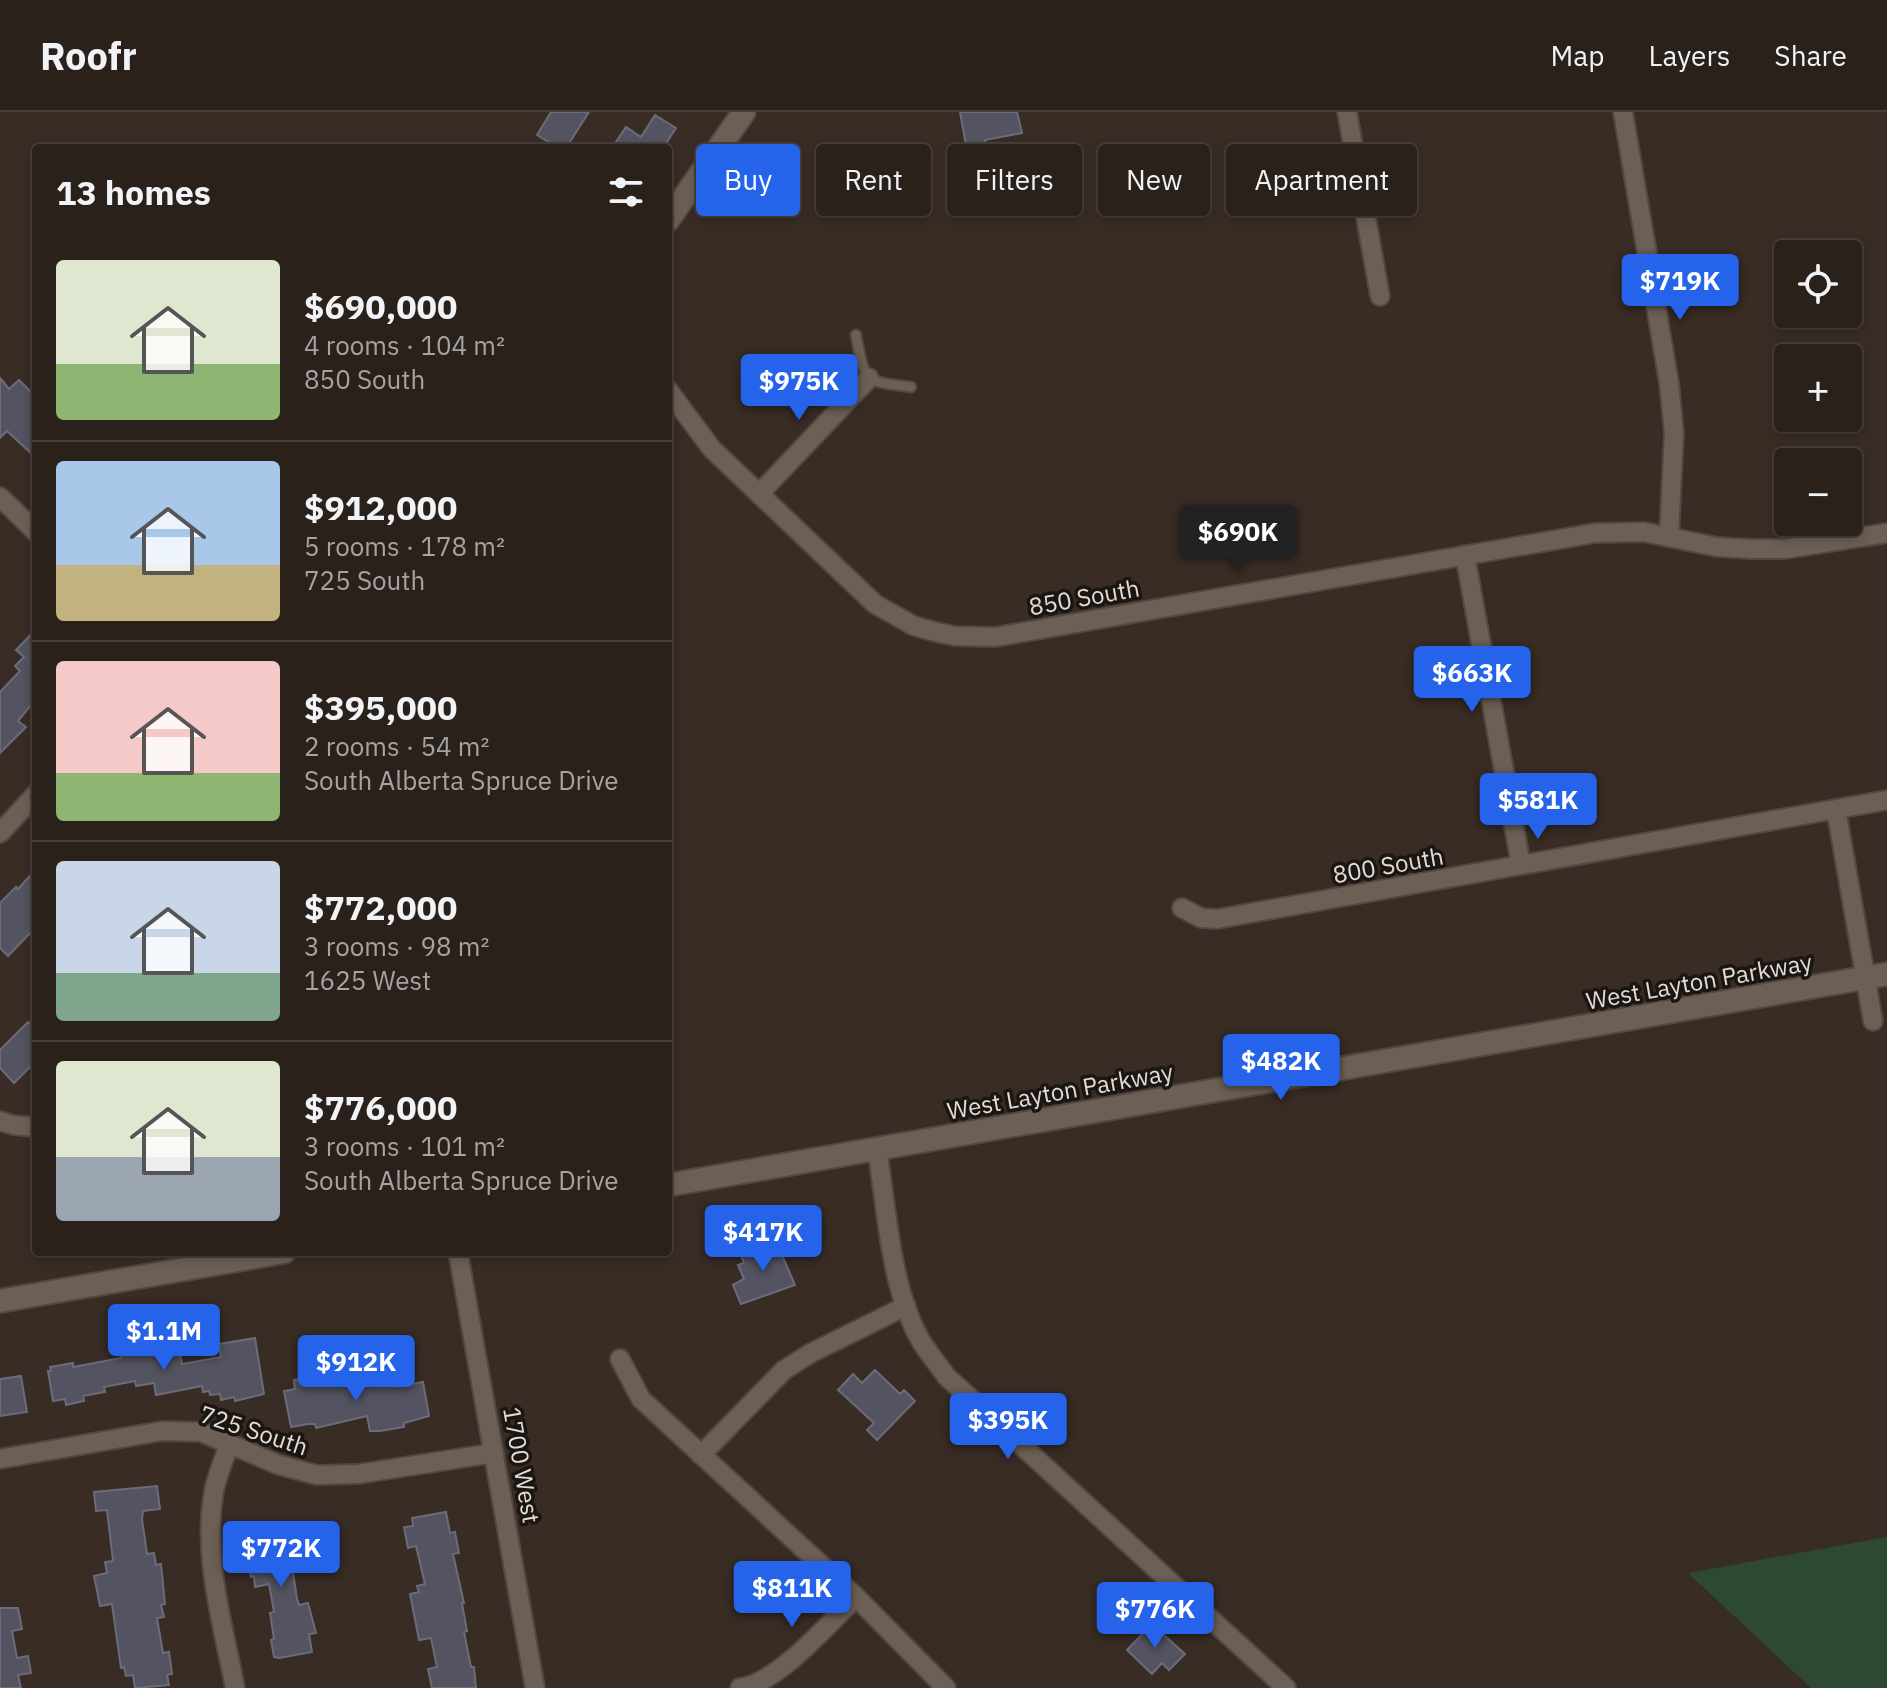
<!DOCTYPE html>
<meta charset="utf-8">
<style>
body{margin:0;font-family:"IBM Plex Sans",sans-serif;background:#362e28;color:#f1f3f6;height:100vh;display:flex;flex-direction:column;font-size:30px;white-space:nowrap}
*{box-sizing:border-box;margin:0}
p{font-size:26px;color:#a5a3a3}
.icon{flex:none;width:44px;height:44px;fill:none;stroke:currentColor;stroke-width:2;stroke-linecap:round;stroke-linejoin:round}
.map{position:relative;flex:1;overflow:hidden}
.sheet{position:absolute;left:32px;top:32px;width:640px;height:1112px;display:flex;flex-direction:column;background:#2a211b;border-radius:8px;box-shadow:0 4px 12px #0003,0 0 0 2px #463e3a}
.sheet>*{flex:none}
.top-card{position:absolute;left:696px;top:32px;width:760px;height:72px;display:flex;gap:16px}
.tools{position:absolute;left:1774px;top:128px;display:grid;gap:16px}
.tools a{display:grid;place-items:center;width:88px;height:88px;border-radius:8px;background:#2a211b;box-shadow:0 4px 12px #0003,0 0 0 2px #463e3a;font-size:40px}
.price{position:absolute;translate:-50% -68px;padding:0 18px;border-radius:8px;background:#2563eb;color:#fff;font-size:26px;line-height:52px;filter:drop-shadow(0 2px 4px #0008)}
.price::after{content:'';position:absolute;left:50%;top:48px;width:24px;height:18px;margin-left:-12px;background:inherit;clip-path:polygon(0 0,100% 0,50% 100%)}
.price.current{background:#222;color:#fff}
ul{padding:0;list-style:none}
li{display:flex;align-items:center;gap:24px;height:200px;padding:0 24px}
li+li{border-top:2px solid #463e3a}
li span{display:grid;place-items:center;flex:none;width:224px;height:160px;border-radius:8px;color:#555}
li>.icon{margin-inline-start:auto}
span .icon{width:96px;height:96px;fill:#fffc;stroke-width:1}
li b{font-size:34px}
h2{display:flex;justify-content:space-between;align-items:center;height:96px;padding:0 24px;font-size:34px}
.chip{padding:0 28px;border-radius:8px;background:#2a211b;box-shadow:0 4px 12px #0003,0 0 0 2px #463e3a;font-size:28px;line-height:72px}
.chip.current{background:#2563eb;color:#fff}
header{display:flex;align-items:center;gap:48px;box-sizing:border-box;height:112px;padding:0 40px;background:#2a211b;border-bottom:2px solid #463e3a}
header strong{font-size:38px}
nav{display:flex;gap:44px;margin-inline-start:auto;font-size:28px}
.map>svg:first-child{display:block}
.green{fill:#2e4932}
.building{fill:#535361;stroke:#6b6b79;stroke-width:2}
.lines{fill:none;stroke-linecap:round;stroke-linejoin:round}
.service-casing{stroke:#524841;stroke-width:13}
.minor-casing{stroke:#524841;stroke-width:22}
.tertiary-casing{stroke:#524841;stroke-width:26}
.secondary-casing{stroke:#524841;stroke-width:26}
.service{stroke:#6c5f55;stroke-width:9}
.minor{stroke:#6c5f55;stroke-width:18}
.tertiary{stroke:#6c5f55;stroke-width:22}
.secondary{stroke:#6c5f55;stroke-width:22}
.labels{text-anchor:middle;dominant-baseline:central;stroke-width:7;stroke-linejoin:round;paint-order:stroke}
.street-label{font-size:24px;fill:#e3dbd6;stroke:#1b1612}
</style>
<header>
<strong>Roofr</strong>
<nav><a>Map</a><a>Layers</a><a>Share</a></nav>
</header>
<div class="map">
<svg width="1887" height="1576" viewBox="0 0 1887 1576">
<rect width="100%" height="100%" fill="#382c24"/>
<path class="green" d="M1887,1425V1576H1811L1688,1461Z"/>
<path class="building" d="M551,0H589L566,36H558L537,23Z
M960,0H1017L1022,21L985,28L987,35L967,39Z
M655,3L676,16L663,36H612L626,15L641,25Z
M0,266L9,277L19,268L36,285V346L7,319L0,326Z
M36,517V587L18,609L26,615L0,641V580L20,559L15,554L24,545L16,538Z
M36,757V815L8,844L0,836V791L16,775L18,777Z
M28,910L36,918V949L14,971L0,956V938Z
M775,1127L795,1173L741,1192L733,1173L744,1167L738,1153L744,1151L741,1143Z
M153,1225L155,1235L178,1230L182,1252L221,1245L219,1232L255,1226L264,1282L235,1289L234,1285L221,1288L220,1282L210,1283L209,1279L203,1280L202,1274L156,1283L154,1271L136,1274L135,1269L104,1275L105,1280L83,1284L84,1289L66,1293L65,1287L53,1289L48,1259H51L50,1255L73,1251V1255L121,1246L120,1240L133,1238L131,1229Z
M875,1258L900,1282L904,1278L915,1289L877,1328L867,1318L874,1311L838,1278L853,1262L862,1271Z
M321,1263L323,1273L343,1269L344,1274L392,1266L394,1275L423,1270L429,1304L404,1311V1315L380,1319H370L367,1304L316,1316L315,1312H308L291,1315L284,1279L295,1277L294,1268Z
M21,1264L27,1300L0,1304V1267Z
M157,1374L160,1397L143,1399L142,1407L147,1442L154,1441L156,1453L161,1452L165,1492L161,1493L164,1505L157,1506L163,1541L169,1540L172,1562L167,1563L169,1573L135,1576L133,1563L126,1564L124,1555L121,1556L112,1492L100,1494L94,1464L107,1461L105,1450L113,1449L107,1398L96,1399L94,1380Z
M446,1400L450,1421L455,1420L459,1441L453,1442L464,1491H462L467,1519L464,1520L471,1555H474L476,1576H432L428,1557L437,1555L431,1526L419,1528L410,1482L419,1480L417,1474L425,1472L416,1434L408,1436L404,1415L413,1414L412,1406Z
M283,1410L288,1429L297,1428L301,1453L292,1454L297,1487L299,1493L308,1491L316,1521L309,1522L312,1540L279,1546L274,1545L271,1528L274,1527L270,1501L274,1500L269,1472L255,1475L254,1464L251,1465L247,1443L254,1442L250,1415Z
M0,1496H18L22,1517L12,1519L17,1546L28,1544L31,1561L18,1563L21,1576H0Z
M1152,1512L1185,1542L1169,1558L1162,1551L1152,1562L1127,1538Z"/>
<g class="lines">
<defs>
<path id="service" d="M856,223C865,271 863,269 911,275"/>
<path id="minor" d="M1347,0L1380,184
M1623,0L1669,271L1674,321L1669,424
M668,278L712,337L875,492L914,514L936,520L955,524L995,525L1595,421L1644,420L1717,435L1751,437H1785L1887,421
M759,382L869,266
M0,385L36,420
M1465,443L1521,753
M1836,697L1873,909
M0,721L36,682
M1182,796L1201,806L1217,807L1887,688
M0,1009L13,1013L36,1015
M877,1037C887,1097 890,1176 921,1229C928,1241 938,1252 946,1264L1286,1576
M458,1140L535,1576
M620,1247L641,1287L856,1485L946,1576
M230,1331C224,1347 217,1363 214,1379C202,1444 223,1512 235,1576
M701,1343L784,1258L811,1241L906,1194
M0,1347L162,1319L201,1320L279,1353L317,1363L358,1362L494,1341
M740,1576C778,1571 828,1512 856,1485"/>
<path id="tertiary" d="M668,108L744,0"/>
<path id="secondary" d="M668,1073L1887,862
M0,1189L284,1140"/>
</defs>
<use href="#service" class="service-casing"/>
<use href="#minor" class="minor-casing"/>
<use href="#tertiary" class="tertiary-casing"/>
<use href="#secondary" class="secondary-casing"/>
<use href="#service" class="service"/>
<use href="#minor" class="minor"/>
<use href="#tertiary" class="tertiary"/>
<use href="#secondary" class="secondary"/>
</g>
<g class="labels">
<g class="street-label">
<text transform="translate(1084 485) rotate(-10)">850 South</text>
<text transform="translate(1388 753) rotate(-10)">800 South</text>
<text transform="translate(1699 869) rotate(-10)">West Layton Parkway</text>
<text transform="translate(1060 979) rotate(-10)">West Layton Parkway</text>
<text transform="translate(254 1318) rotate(18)">725 South</text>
<text transform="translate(522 1353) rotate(80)">1700 West</text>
</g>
</g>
</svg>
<div class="tools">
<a><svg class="icon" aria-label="locate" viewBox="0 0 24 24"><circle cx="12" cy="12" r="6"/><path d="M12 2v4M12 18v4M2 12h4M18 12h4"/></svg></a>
<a>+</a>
<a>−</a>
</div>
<b class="price" style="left:1680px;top:210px">$719K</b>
<b class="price" style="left:799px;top:310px">$975K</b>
<b class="price current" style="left:1238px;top:461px">$690K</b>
<b class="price" style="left:1472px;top:602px">$663K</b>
<b class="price" style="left:1538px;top:729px">$581K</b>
<b class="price" style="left:1281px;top:990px">$482K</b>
<b class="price" style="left:763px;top:1161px">$417K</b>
<b class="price" style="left:164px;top:1260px">$1.1M</b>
<b class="price" style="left:356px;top:1291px">$912K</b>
<b class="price" style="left:1008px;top:1349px">$395K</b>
<b class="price" style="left:281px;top:1477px">$772K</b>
<b class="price" style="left:792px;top:1517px">$811K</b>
<b class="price" style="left:1155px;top:1538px">$776K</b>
<div class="top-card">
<a class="chip current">Buy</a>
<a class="chip">Rent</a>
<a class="chip">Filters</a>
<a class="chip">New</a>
<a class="chip">Apartment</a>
</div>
<section class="sheet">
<h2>13 homes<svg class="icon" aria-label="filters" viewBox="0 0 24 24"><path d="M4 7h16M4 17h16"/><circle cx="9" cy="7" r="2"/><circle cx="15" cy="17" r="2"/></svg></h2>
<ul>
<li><span style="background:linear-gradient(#dfe7d0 65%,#8fb573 0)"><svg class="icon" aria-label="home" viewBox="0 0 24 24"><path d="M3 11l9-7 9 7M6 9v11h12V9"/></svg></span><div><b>$690,000</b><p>4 rooms · 104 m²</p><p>850 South</p></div></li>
<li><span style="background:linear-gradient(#a9c7e8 65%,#c2b280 0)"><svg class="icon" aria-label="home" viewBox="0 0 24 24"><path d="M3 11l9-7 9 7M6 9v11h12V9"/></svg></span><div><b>$912,000</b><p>5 rooms · 178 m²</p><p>725 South</p></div></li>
<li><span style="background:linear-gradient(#f6c9c9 70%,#8fb573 0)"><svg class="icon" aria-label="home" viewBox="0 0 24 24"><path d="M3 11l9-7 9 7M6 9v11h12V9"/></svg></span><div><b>$395,000</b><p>2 rooms · 54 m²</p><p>South Alberta Spruce Drive</p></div></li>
<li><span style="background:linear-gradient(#c9d6e8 70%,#7fa58c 0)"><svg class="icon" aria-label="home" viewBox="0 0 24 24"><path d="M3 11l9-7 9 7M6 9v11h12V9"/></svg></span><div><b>$772,000</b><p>3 rooms · 98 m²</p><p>1625 West</p></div></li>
<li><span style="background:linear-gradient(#dfe7d0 60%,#9aa5b1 0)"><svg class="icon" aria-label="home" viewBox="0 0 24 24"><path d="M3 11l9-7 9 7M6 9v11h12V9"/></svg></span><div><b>$776,000</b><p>3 rooms · 101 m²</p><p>South Alberta Spruce Drive</p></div></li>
</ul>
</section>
</div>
